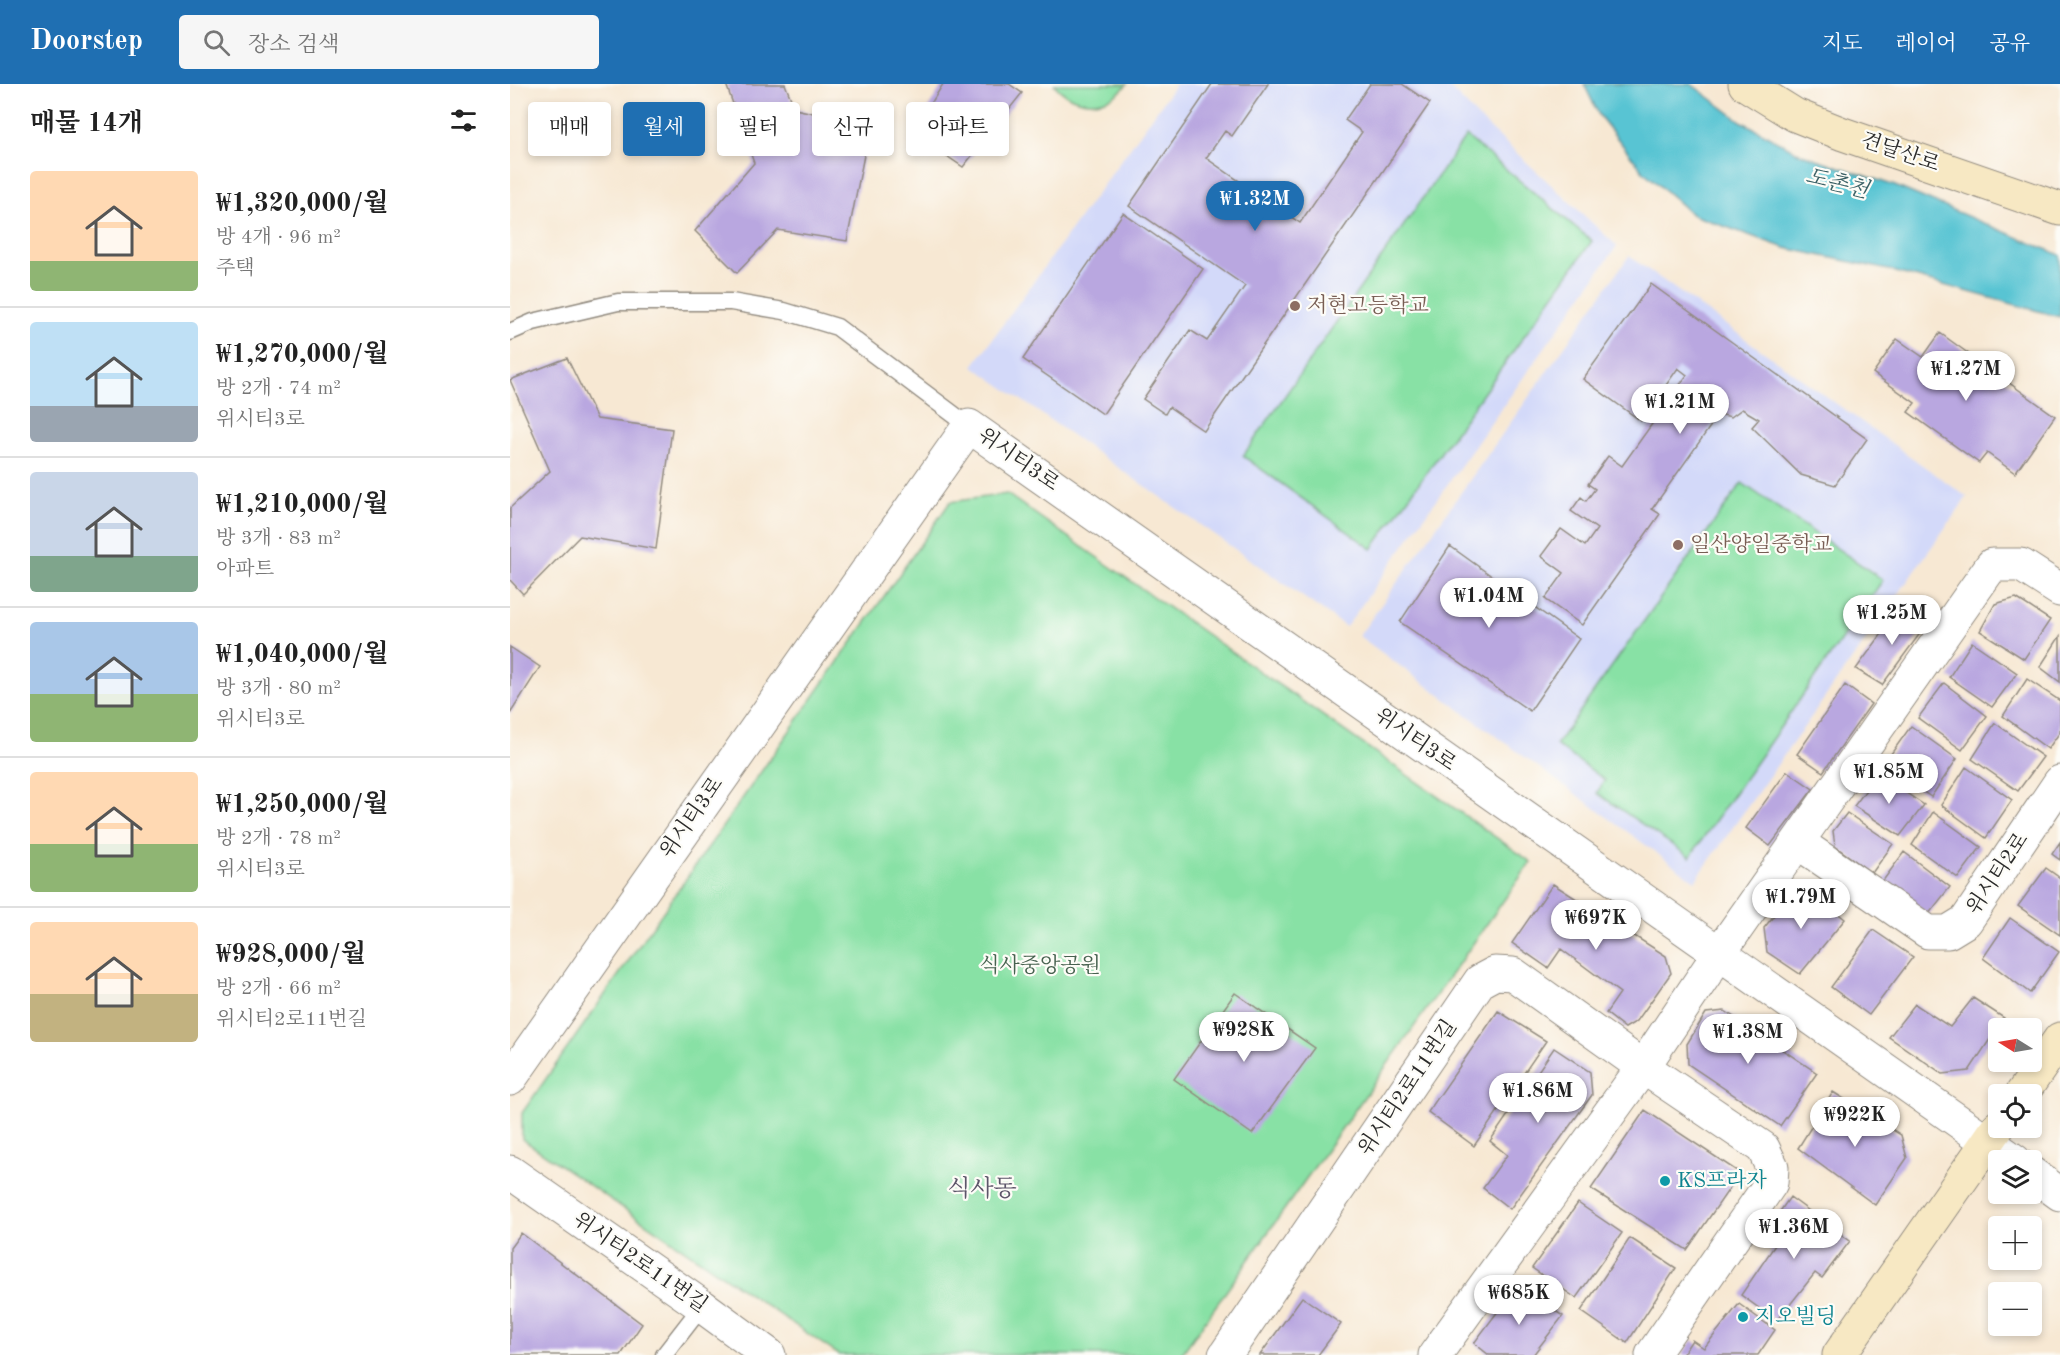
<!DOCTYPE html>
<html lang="ko">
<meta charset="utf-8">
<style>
body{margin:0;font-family:"Old Standard TT","Noto Serif KR",serif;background:#f6f6f6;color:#222;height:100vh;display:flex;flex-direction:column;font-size:22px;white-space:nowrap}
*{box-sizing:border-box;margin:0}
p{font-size:20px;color:#767676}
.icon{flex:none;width:33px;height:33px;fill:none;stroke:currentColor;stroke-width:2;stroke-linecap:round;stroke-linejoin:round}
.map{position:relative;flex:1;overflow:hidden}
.panel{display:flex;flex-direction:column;background:#fff;width:510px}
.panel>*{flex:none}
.banner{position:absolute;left:18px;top:18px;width:570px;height:54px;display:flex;gap:12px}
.needle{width:39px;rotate:281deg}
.controls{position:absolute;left:1478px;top:934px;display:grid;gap:12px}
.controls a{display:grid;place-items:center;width:54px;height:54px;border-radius:6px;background:#fff;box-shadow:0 3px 9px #0003;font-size:30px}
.price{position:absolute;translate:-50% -51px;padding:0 14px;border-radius:21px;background:#fff;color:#222;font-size:20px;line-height:39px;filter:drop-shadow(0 2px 3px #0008)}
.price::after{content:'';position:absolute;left:50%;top:36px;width:18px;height:14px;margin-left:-9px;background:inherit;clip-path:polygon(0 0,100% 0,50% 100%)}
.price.selected{background:#1f6fb2;color:#fff}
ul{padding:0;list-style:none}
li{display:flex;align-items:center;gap:18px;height:150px;padding:0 30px}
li+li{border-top:2px solid #e0e0e0}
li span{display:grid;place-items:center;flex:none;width:168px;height:120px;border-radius:6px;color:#555}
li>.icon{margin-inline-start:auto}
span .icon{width:72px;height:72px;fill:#fffc;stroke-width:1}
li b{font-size:26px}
h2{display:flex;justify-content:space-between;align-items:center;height:72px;padding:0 30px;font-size:26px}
.chip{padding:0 21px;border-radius:6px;background:#fff;box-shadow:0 3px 9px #0003;font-size:21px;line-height:54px}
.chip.selected{background:#1f6fb2;color:#fff}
header{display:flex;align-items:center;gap:36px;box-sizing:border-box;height:84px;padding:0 30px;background:#1f6fb2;color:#fff}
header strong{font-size:28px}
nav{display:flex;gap:33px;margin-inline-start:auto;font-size:21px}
.search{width:420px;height:54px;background:#f6f6f6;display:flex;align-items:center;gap:15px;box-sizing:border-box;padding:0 21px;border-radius:6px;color:#767676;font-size:22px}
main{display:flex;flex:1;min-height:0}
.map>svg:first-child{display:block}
.built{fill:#d3d9f9}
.green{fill:#88e1a5;stroke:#5a8668;stroke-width:1.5}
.water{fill:#59c4d3;stroke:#42787f;stroke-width:1.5}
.building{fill:#b9a7e0}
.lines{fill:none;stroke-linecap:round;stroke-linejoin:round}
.lane-casing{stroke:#918a7f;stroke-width:19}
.street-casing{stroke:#918a7f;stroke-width:35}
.secondary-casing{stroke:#918a7f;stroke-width:35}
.lane{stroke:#fff;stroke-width:16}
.street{stroke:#fff;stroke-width:33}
.secondary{stroke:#f7e8c3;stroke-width:33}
.education-dot{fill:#8d6e63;stroke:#fdfcf7;stroke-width:2}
.culture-dot{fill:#0f9aa8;stroke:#fdfcf7;stroke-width:2}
.labels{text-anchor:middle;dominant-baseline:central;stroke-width:4.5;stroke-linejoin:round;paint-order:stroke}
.street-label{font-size:21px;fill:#2b2b2b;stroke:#fdfcf7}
.education-label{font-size:21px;fill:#785e54;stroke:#fdfcf7;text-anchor:start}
.park-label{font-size:21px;fill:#476250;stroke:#fdfcf7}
.culture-label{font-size:21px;fill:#0d838f;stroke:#fdfcf7;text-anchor:start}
.water-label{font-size:22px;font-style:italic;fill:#3b6166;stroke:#fdfcf7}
.quarter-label{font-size:24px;fill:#5d566a;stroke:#fdfcf7}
</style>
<header>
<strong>Doorstep</strong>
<div class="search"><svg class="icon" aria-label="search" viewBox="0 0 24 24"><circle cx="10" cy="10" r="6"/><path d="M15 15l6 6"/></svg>장소 검색</div>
<nav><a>지도</a><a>레이어</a><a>공유</a></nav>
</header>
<main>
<section class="panel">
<h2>매물 14개<svg class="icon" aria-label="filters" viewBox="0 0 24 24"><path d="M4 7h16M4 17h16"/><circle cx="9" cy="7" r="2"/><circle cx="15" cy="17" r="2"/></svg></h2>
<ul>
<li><span style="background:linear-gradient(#ffd9b3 75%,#8fb573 0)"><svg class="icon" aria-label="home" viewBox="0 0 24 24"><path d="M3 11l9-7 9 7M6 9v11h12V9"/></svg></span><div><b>₩1,320,000/월</b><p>방 4개 · 96 m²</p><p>주택</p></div></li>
<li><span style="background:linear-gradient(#bfe0f5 70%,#9aa5b1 0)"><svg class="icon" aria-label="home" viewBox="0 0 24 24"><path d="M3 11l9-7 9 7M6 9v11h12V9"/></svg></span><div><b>₩1,270,000/월</b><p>방 2개 · 74 m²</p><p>위시티3로</p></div></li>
<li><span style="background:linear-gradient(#c9d6e8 70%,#7fa58c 0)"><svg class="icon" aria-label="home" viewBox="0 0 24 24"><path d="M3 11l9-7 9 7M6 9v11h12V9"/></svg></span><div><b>₩1,210,000/월</b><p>방 3개 · 83 m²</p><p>아파트</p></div></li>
<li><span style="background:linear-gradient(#a9c7e8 60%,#8fb573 0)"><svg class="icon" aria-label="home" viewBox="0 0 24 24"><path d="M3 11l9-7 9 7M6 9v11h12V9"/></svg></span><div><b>₩1,040,000/월</b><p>방 3개 · 80 m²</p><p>위시티3로</p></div></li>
<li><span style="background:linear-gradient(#ffd9b3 60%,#8fb573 0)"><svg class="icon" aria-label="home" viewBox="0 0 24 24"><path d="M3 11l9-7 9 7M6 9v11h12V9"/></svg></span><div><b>₩1,250,000/월</b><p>방 2개 · 78 m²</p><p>위시티3로</p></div></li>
<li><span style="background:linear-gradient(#ffd9b3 60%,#c2b280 0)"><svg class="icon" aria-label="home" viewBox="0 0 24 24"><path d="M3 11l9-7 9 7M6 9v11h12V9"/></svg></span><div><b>₩928,000/월</b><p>방 2개 · 66 m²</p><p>위시티2로11번길</p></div></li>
</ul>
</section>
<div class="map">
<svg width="1550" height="1271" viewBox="0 0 1550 1271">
<rect width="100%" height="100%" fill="#fdfcf7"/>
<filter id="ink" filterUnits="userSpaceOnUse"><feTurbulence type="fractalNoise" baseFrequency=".0167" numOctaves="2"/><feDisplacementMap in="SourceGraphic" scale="12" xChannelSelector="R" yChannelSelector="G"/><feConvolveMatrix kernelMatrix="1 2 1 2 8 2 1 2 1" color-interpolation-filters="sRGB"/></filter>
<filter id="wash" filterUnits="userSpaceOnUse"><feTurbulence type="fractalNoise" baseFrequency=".008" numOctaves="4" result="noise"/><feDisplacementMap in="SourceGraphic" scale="24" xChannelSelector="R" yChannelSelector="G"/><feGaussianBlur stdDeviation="1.35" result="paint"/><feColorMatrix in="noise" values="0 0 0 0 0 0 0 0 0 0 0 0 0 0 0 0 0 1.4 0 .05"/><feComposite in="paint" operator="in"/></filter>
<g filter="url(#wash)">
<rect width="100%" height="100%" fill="#f7e8d3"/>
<path class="built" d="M666,0H936L971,36L1107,162L836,543L463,282Z
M1119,172L1457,413L1185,797L849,552Z"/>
<path class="green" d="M544,0H617C599,25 562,23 544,0Z
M956,52L1082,157L862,465L733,372Z
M1232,399L1373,496L1180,773L1087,709L1095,696L1046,661Z
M497,410L1021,778L671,1271H329L12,1055V1029L440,418Z"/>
<path class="water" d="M1074,0H1181L1231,37L1289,69L1385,102L1550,171V233L1379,186L1275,164L1183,131L1133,87L1089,31Z"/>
<g id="blocks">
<path class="building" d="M216,0H275L285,25L360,41L337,157L268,146L227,189L185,147L244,79Z
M433,0H499L512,9L453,83L403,49Z
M702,0H758L722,52L715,47L696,74L790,139L852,48L835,36L860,0H892L920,19L694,347L659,323L655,330L633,315L680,246L697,257L735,202L619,122Z
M613,129L693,185L593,330L513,275Z
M1141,200L1357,355L1325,401L1291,391L1242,343L1249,335L1232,325L1221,333L1209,330L1142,425L1150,430L1072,541L1035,515L1054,489L1031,472L1051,445L1075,462L1087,445L1061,427L1071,413L1076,417L1085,405L1078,400L1098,372L1112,382L1177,291L1168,284L1131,337L1073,295Z
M1430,249L1545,332L1505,389L1477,369L1469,379L1398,328L1405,319L1363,289L1387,255L1413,273Z
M57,274L87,335L162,345L146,465L70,452L13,510L0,496V424L40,387L0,296Z
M940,462L1069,555L1020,627L890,538Z
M1506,514L1540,536L1514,575L1470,547L1485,520Z
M1393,521L1417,540L1372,601L1346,585Z
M1550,552V598L1530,583Z
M1462,558L1507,589L1482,623L1439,593Z
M0,563L30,583L0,630Z
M1517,595L1550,617V648L1538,665L1493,632Z
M1434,599L1477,632L1452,666L1408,634Z
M1335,601L1361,620L1313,688L1287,670Z
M1485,639L1533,673L1508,707L1462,675Z
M1401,642L1447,675L1421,713L1373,681Z
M1456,683L1502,716L1476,754L1431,721Z
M1277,687L1303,705L1260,762L1236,744Z
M1368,690L1414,721L1390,752L1344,722Z
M1423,728L1471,763L1448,794L1402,761Z
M1337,729L1383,760L1362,789L1325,762L1323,747Z
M1550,758V776L1542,770Z
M1394,768L1440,803L1418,831L1372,798Z
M1536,784L1550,794V851L1508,822Z
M1043,800L1156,872L1161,889L1127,937L1115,944L1096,929L1110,909L1051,865L1038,884L1002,859Z
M1282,809L1303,810L1335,835L1290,890L1257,868L1254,844Z
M1500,834L1549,868L1520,909L1473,874Z
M1363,846L1403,873L1359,931L1321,903Z
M725,909L805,964L742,1050L664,995Z
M1463,914L1494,934L1459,987L1433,990L1379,953L1405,920L1440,943Z
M988,927L1036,957L964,1062L918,1028Z
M1215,927L1307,989L1270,1042L1178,980L1177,960L1196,929Z
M1044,964L1080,988L1082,1011L1000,1125L973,1104L997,1071L980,1057Z
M1323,1008L1391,1051L1397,1074L1365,1121L1288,1064Z
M1135,1026L1230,1089L1177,1166L1081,1105Z
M1280,1113L1340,1157L1312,1194L1305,1189L1267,1237L1231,1211L1276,1145L1264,1136Z
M1068,1119L1112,1149L1066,1214L1022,1184Z
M11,1149L132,1240L111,1271H0V1164Z
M1120,1154L1166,1184L1117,1259L1071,1227Z
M1007,1202L1053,1232L1023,1271H979L964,1259Z
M792,1213L831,1240L808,1271H750Z
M1229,1220L1265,1246L1248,1271H1172L1182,1256L1194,1264Z"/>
</g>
</g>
<g filter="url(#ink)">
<use href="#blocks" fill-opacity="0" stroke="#918a7f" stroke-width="1.5"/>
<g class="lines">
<defs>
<path id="lane" d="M0,248L23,238L108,218H221L274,227L327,243L459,342
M154,1271L192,1222"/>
<path id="street" d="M1289,759L1418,848H1438L1456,837L1550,698
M0,995L459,342L1505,1077
M0,1088L192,1222L259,1271
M1521,1089L1550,1110
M715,1271L970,897L985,889L1003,890L1133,983L1253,1064L1262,1083L1261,1099L1142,1271
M925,1271L1133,983L1210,868L1482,481H1511L1550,506"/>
<path id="secondary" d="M1235,0L1285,31L1333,50L1550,125
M1511,1011L1550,955
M1329,1271L1488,1043"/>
</defs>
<use href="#lane" class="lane-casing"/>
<use href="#street" class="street-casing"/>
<use href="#secondary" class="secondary-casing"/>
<use href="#lane" class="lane"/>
<use href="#street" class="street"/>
<use href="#secondary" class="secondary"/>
</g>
</g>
<g class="education-dot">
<circle cx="785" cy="222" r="6"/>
<circle cx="1168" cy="461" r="6"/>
</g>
<g class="culture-dot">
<circle cx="1155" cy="1097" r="6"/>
<circle cx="1233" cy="1233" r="6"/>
</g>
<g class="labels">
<g class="street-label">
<text transform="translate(1390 69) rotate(19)">견달산로</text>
<text transform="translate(508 376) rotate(35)">위시티3로</text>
<text transform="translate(905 656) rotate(35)">위시티3로</text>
<text transform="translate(182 734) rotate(-55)">위시티3로</text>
<text transform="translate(1488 790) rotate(-56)">위시티2로</text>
<text transform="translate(898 1004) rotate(-56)">위시티2로11번길</text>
<text transform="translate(130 1179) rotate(35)">위시티2로11번길</text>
</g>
<g class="education-label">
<text x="797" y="222">저현고등학교</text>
<text x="1180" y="461">일산양일중학교</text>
</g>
<g class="park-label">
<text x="530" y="882">식사중앙공원</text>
</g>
<g class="culture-label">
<text x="1167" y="1097">KS프라자</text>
<text x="1245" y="1233">지오빌딩</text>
</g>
<g class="water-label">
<text transform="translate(1327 100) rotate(14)">도촌천</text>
</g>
<g class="quarter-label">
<text x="472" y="1106">식사동</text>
</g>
</g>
</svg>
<div class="controls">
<a><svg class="needle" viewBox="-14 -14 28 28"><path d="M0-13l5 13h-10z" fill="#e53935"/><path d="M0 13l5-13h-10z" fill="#767676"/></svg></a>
<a><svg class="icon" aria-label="locate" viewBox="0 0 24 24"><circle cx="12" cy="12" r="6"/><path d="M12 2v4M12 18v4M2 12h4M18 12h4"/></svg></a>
<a><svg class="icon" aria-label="layers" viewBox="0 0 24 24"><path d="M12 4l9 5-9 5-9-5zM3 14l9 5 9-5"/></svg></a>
<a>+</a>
<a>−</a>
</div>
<b class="price selected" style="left:745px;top:148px">₩1.32M</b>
<b class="price" style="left:1456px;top:318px">₩1.27M</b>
<b class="price" style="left:1170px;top:351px">₩1.21M</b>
<b class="price" style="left:979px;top:545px">₩1.04M</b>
<b class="price" style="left:1382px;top:562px">₩1.25M</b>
<b class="price" style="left:1379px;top:721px">₩1.85M</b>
<b class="price" style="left:1291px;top:846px">₩1.79M</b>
<b class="price" style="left:1086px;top:867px">₩697K</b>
<b class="price" style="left:734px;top:979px">₩928K</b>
<b class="price" style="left:1238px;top:981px">₩1.38M</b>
<b class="price" style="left:1028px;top:1040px">₩1.86M</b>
<b class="price" style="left:1345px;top:1064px">₩922K</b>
<b class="price" style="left:1284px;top:1176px">₩1.36M</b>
<b class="price" style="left:1009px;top:1242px">₩685K</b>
<div class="banner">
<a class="chip">매매</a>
<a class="chip selected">월세</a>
<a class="chip">필터</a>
<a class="chip">신규</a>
<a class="chip">아파트</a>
</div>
</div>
</main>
